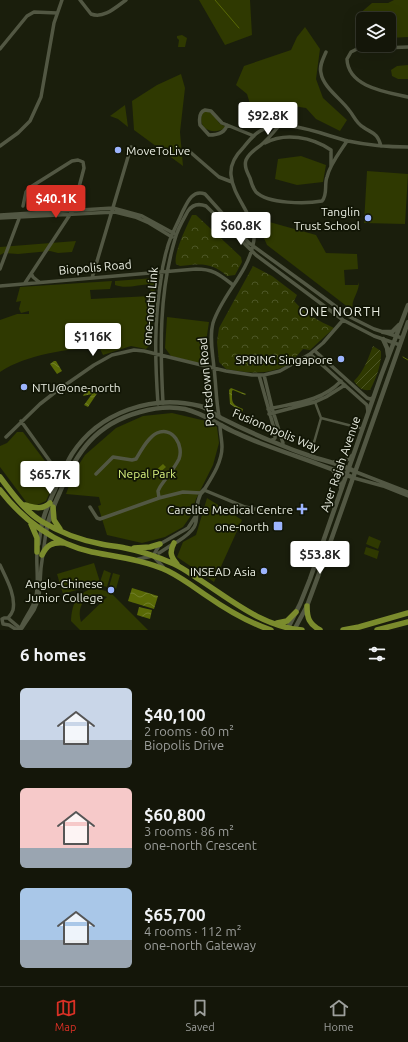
<!DOCTYPE html>
<meta charset="utf-8">
<style>
body{margin:0;font-family:Ubuntu,sans-serif;background:#1d1f12;color:#f1f3f6;height:100vh;display:flex;flex-direction:column;font-size:15px;white-space:nowrap}
*{box-sizing:border-box;margin:0}
p{font-size:13px;color:#9d9f9c}
.icon{flex:none;width:22px;height:22px;fill:none;stroke:currentColor;stroke-width:2;stroke-linecap:round;stroke-linejoin:round}
.map{position:relative;height:630px;overflow:hidden}
.sheet{display:flex;flex-direction:column;background:#141609;flex:1}
.sheet>*{flex:none}
.controls{position:absolute;left:356px;top:12px;display:grid;gap:8px}
.controls a{display:grid;place-items:center;width:40px;height:40px;border-radius:6px;background:#141609;box-shadow:0 4px 16px #0002,0 0 0 1px #33352a;font-size:20px}
.price{position:absolute;translate:-50% -34px;padding:0 9px;border-radius:4px;background:#fff;color:#222;font-size:13px;line-height:26px;filter:drop-shadow(0 1px 2px #0008)}
.price::after{content:'';position:absolute;left:50%;top:24px;width:12px;height:9px;margin-left:-6px;background:inherit;clip-path:polygon(0 0,100% 0,50% 100%)}
.price.current{background:#d93025;color:#fff}
ul{padding:0;list-style:none}
li{display:flex;align-items:center;gap:12px;height:100px;padding:0 20px}
li span{display:grid;place-items:center;flex:none;width:112px;height:80px;border-radius:6px;color:#555}
li>.icon{margin-inline-start:auto}
span .icon{width:48px;height:48px;fill:#fffc;stroke-width:1}
li b{font-size:17px}
h2{display:flex;justify-content:space-between;align-items:center;height:48px;padding:0 20px;font-size:17px}
.tabs{display:flex;justify-content:space-around;align-items:center;height:56px;border-top:1px solid #33352a;background:#141609;font-size:11px;color:#9d9f9c}
.tabs a{display:grid;justify-items:center;gap:2px}
.tabs .current{color:#d93025}
.map>svg:first-child{display:block}
.green{fill:#2f3901;fill-rule:evenodd}
.forest{fill:url(#forest-crowns)}
.garden{fill:url(#garden-furrows)}
.water{fill:url(#water-waves)}
.lines{fill:none;stroke-linecap:round;stroke-linejoin:round}
.stream{stroke:#596906;stroke-width:1}
.pedestrian{stroke:#525743;stroke-width:2.5}
.minor{stroke:#525743;stroke-width:3.5}
.tertiary{stroke:#525743;stroke-width:4.5}
.primary{stroke:#7b8c2d;stroke-width:5.5}
.poi-dot{fill:#9cb4fd;stroke:#111505;stroke-width:1.5}
.labels{text-anchor:middle;dominant-baseline:central;stroke-width:3.5;stroke-linejoin:round;paint-order:stroke}
.poi-label{font-size:12px;fill:#e8ece0;stroke:#111505;text-anchor:end}
.street-label{font-size:12px;fill:#e8ece0;stroke:#111505}
.park-label{font-size:12px;fill:#d7f17e;stroke:#111505}
.neighbourhood-label{font-size:13px;letter-spacing:1px;fill:#e8ece0;stroke:#111505}
</style>
<div class="map">
<svg width="408" height="630" viewBox="0 0 408 630">
<defs>
<pattern id="forest-crowns" width="20" height="18" patternUnits="userSpaceOnUse"><rect width="20" height="18" fill="#2f3901"/><path d="M2 6a3 3 0 1 1 6 0M12 15a3 3 0 1 1 6 0" fill="none" stroke="#4d5626"/></pattern>
<pattern id="garden-furrows" width="10" height="10" patternUnits="userSpaceOnUse"><rect width="10" height="10" fill="#2f3901"/><path d="M-1 1l2-2M0 10L10 0M9 11l2-2" fill="none" stroke="#4d5626"/></pattern>
<pattern id="water-waves" width="16" height="10" patternUnits="userSpaceOnUse"><rect width="16" height="10" fill="#596906"/><path d="M0 5q4-4 8 0t8 0" fill="none" stroke="#717f2a"/></pattern>
</defs>
<rect width="100%" height="100%" fill="#1a1e0c"/>
<path class="green" d="M199,0H250L252,35L225,45Z
M394,0H408V37L389,38V19H363V35L359,34L355,29L358,15L372,3H388Z
M305,27L320,49L316,79L323,98L347,120L340,131L316,119L306,108L293,106L291,119L274,118L253,125L251,107L247,94L236,85L244,66L291,50L297,37Z
M182,35L187,38L185,47H178L179,40L177,38V36Z
M408,65V79H398L392,76L391,70L397,66Z
M181,74L185,88L180,132L183,166L134,130L132,101L157,85Z
M125,105L128,127L118,119L110,116Z
M204,111L213,113L219,123L226,127C212,138 194,126 204,111Z
M301,156L326,165L323,182L297,185L275,179L278,159Z
M367,171L408,174L405,224L364,223Z
M255,218L316,235L326,253L357,254L358,269L344,270L345,285H358L359,282C359,294 350,300 353,311L267,245Z
M76,241L72,252L58,253L50,251L18,254L4,253L0,255V247Z
M154,278L156,280L152,311L151,344L146,349L131,346L103,355L99,347C68,349 27,354 0,372V320L17,314H29V311L21,313L19,309L21,301L16,302L20,287L112,281L110,289L90,290L91,299L151,296L150,284C139,285 125,289 115,285V281Z
M167,317L209,322L206,342L207,359L202,364L171,356L165,348Z
M172,413L206,421L217,427L219,443L213,465L196,499L190,517L183,527L165,537L142,543L107,535L98,506L101,505L99,497L66,494L74,472L85,455L116,428L143,416Z
M17,432H23L57,477L46,501L37,505L27,503L0,467V446L7,443Z
M207,498L242,520L214,582L177,557L183,542L196,535Z
M369,536L381,541L378,549L366,544Z
M366,547L379,551L377,559L364,554Z
M94,563L100,582L104,570L111,573L107,587L100,585V583L63,594L57,574Z
M113,573L120,575L116,589L109,587Z
M94,588L110,592L148,630H80L71,621C72,604 76,593 94,588ZM97,594L107,597L81,622C77,609 82,597 97,594Z"/>
<path class="forest" d="M192,215H196L241,257L242,262L235,275L227,276C211,262 200,264 180,266L176,264C173,253 187,226 192,215Z
M253,266L272,276L297,295L294,301C305,314 319,321 334,328L310,350L303,349L294,359L295,362C268,375 255,374 226,369L219,362L217,342L219,328Z"/>
<path class="garden" d="M373,346L381,351C382,363 376,379 370,390C362,391 358,387 354,381C364,371 368,359 373,346Z"/>
<path class="water" d="M54,361H56L62,371L57,374L50,364Z
M231,388L246,394L245,395L233,390L232,391C232,403 231,404 243,409L242,412L230,404L229,390Z
M95,389L98,392L88,407L84,405L92,394L83,396L85,392Z
M163,464L166,467L156,476L153,473Z
M132,588L158,596L154,609L128,601Z
M139,607L152,610L150,619L137,615Z"/>
<g class="lines">
<path class="stream" d="M215,0L239,28
M403,357L408,360"/>
<path class="pedestrian" d="M315,402L321,418
M317,447L313,446L321,418L360,428"/>
<path class="minor" d="M80,0L91,14C104,19 116,7 126,0
M408,47L357,49L351,52L347,59C348,87 386,92 408,97
M0,49L27,16L34,12L57,13
M326,52C323,59 319,66 321,73C323,87 341,99 349,110C354,116 356,123 363,127C373,134 377,132 381,146
M227,125C225,133 216,135 209,135L200,125C199,119 199,112 205,110L211,111L222,123L227,125L254,136
M278,127C273,133 267,140 261,145C256,149 249,153 246,160C244,166 247,172 250,178C251,182 253,188 256,192C268,204 306,204 322,201C328,195 324,184 327,177C330,164 340,152 347,141
M265,143C285,132 312,137 331,150V166
M0,146L18,133L30,121L41,97L54,23L62,0
M189,151L219,177L232,182
M23,206L26,192L29,188L72,161L78,160L83,162L84,168L73,210L25,283
M0,215L113,208L142,216L175,234
M0,218L115,212L135,217L149,223L172,237
M240,233L247,231L252,224
M0,269L20,216
M32,275L33,277L39,282
M92,278L131,147
M0,286L196,269C214,269 220,275 233,285
M315,351L367,398L370,399L373,398
M310,354L367,405L368,412
M259,375L275,432V438L271,441
M264,375L272,408L283,443L282,445
M163,403C160,348 159,293 175,239C177,230 183,220 188,211C192,205 198,203 206,206L256,255L343,320L374,336L400,345
M158,404C155,360 154,322 161,279C162,269 164,259 167,249C170,236 177,225 182,213C187,203 192,189 205,194L249,243L304,283L350,317L374,329L402,338
M268,409C294,403 321,402 341,381
M269,414L315,402L326,397L345,385
M219,416C216,400 216,384 214,368C213,354 209,338 213,323C222,295 247,274 253,245C260,219 233,200 231,175C230,165 236,155 243,148C248,142 253,135 260,131C285,117 323,135 348,141C367,145 388,147 408,147
M21,421L54,467L62,474
M220,425C220,432 222,440 222,447C222,462 212,477 204,490L245,507L260,510
M6,437L40,404L58,390L94,365L112,355L134,350L144,351L226,371L252,375H264L280,371L310,354L323,343L343,320
M356,472L408,492
M96,474L113,457L132,460L136,459C141,451 148,437 157,433C173,426 184,446 179,459C174,469 166,478 160,487L158,491L159,498
M354,478L383,486L408,496
M90,507L97,518L100,519L159,498L183,492L201,493C189,518 209,522 177,542
M39,544L41,529
M159,553L173,544
M153,556L160,544L188,528L197,514
M153,556L165,569
M138,559L153,556
M0,565C6,578 16,595 13,610C12,613 10,616 8,618
M22,628L34,610L39,598L41,568L46,532
M17,630L9,625L3,624L2,619L4,618H8L21,629
M20,630C24,618 34,608 36,596C39,582 36,566 37,552"/>
<path class="tertiary" d="M383,332H392L399,325
M383,339L387,348L388,355
M335,462C342,462 347,461 352,456
M333,470L338,477L341,488
M201,493L204,490
M41,529C43,514 50,501 56,487C61,476 66,464 72,454C99,412 152,394 200,406C208,408 214,414 221,418C237,426 254,434 271,441C285,447 301,453 316,458C330,462 343,465 356,472
M46,532C48,518 54,505 60,492C77,451 96,424 140,412C154,408 171,406 185,409C198,412 210,419 221,425C232,432 248,438 260,443C291,455 323,465 354,478
M287,630L300,604L310,579L381,376L408,305
M294,630L307,606L324,560L408,322"/>
<path class="primary" d="M0,477C11,492 25,511 41,521C59,532 80,540 101,544C109,546 117,546 125,548C141,551 158,557 174,564C183,568 191,574 200,580C231,600 263,627 302,630
M0,490C23,520 55,544 92,552C117,557 144,560 168,571C182,578 194,587 207,596C227,610 247,622 271,630
M25,505C35,508 42,510 50,503
M53,507L54,520L60,529
M31,524L37,538V552
M174,543C169,552 171,557 177,564
M134,548L150,547L160,544
M42,555C47,545 52,542 64,543
M307,606C307,618 309,624 320,630
M277,623L287,621L296,612
M343,630L359,627L408,613
M377,630L408,622"/>
</g>
<g class="poi-dot">
<circle cx="118" cy="150" r="4"/>
<circle cx="368" cy="218" r="4"/>
<circle cx="341" cy="359" r="4"/>
<circle cx="24" cy="387" r="4"/>
<path d="M300 503h4v4h4v4h-4v4h-4v-4h-4v-4h4z"/>
<rect x="273" y="521" width="10" height="10" rx="2"/>
<circle cx="264" cy="571" r="4"/>
<circle cx="111" cy="590" r="4"/>
</g>
<g class="labels">
<g class="poi-label">
<text x="126" y="150" text-anchor="start">MoveToLive</text>
<text x="360" y="211">Tanglin<tspan x="360" dy="14">Trust School</tspan></text>
<text x="333" y="359">SPRING Singapore</text>
<text x="32" y="387" text-anchor="start">NTU@one-north</text>
<text x="293" y="509">Carelite Medical Centre</text>
<text x="269" y="526">one-north</text>
<text x="256" y="571">INSEAD Asia</text>
<text x="103" y="583">Anglo-Chinese<tspan x="103" dy="14">Junior College</tspan></text>
</g>
<g class="street-label">
<text transform="translate(95 267) rotate(-5)">Biopolis Road</text>
<text transform="translate(150 306) rotate(-85)">one-north Link</text>
<text transform="translate(206 382) rotate(-95)">Portsdown Road</text>
<text transform="translate(276 430) rotate(23)">Fusionopolis Way</text>
<text transform="translate(340 464) rotate(-71)">Ayer Rajah Avenue</text>
</g>
<g class="park-label">
<text x="147" y="473">Nepal Park</text>
</g>
<g class="neighbourhood-label">
<text x="340" y="311">ONE NORTH</text>
</g>
</g>
</svg>
<div class="controls">
<a><svg class="icon" aria-label="layers" viewBox="0 0 24 24"><path d="M12 4l9 5-9 5-9-5zM3 14l9 5 9-5"/></svg></a>
</div>
<b class="price" style="left:268px;top:136px">$92.8K</b>
<b class="price current" style="left:56px;top:219px">$40.1K</b>
<b class="price" style="left:241px;top:246px">$60.8K</b>
<b class="price" style="left:93px;top:357px">$116K</b>
<b class="price" style="left:50px;top:495px">$65.7K</b>
<b class="price" style="left:320px;top:575px">$53.8K</b>
</div>
<section class="sheet">
<h2>6 homes<svg class="icon" aria-label="filters" viewBox="0 0 24 24"><path d="M4 7h16M4 17h16"/><circle cx="9" cy="7" r="2"/><circle cx="15" cy="17" r="2"/></svg></h2>
<ul>
<li><span style="background:linear-gradient(#c9d6e8 65%,#9aa5b1 0)"><svg class="icon" aria-label="home" viewBox="0 0 24 24"><path d="M3 11l9-7 9 7M6 9v11h12V9"/></svg></span><div><b>$40,100</b><p>2 rooms · 60 m²</p><p>Biopolis Drive</p></div></li>
<li><span style="background:linear-gradient(#f6c9c9 75%,#9aa5b1 0)"><svg class="icon" aria-label="home" viewBox="0 0 24 24"><path d="M3 11l9-7 9 7M6 9v11h12V9"/></svg></span><div><b>$60,800</b><p>3 rooms · 86 m²</p><p>one-north Crescent</p></div></li>
<li><span style="background:linear-gradient(#a9c7e8 65%,#9aa5b1 0)"><svg class="icon" aria-label="home" viewBox="0 0 24 24"><path d="M3 11l9-7 9 7M6 9v11h12V9"/></svg></span><div><b>$65,700</b><p>4 rooms · 112 m²</p><p>one-north Gateway</p></div></li>
</ul>
</section>
<nav class="tabs">
<a class="current"><svg class="icon" aria-label="map" viewBox="0 0 24 24"><path d="M3 6l6-2 6 2 6-2v14l-6 2-6-2-6 2zM9 4v14M15 6v14"/></svg>Map</a>
<a><svg class="icon" aria-label="saved" viewBox="0 0 24 24"><path d="M7 4h10v16l-5-4-5 4z"/></svg>Saved</a>
<a><svg class="icon" aria-label="home" viewBox="0 0 24 24"><path d="M3 11l9-7 9 7M6 9v11h12V9"/></svg>Home</a>
</nav>
